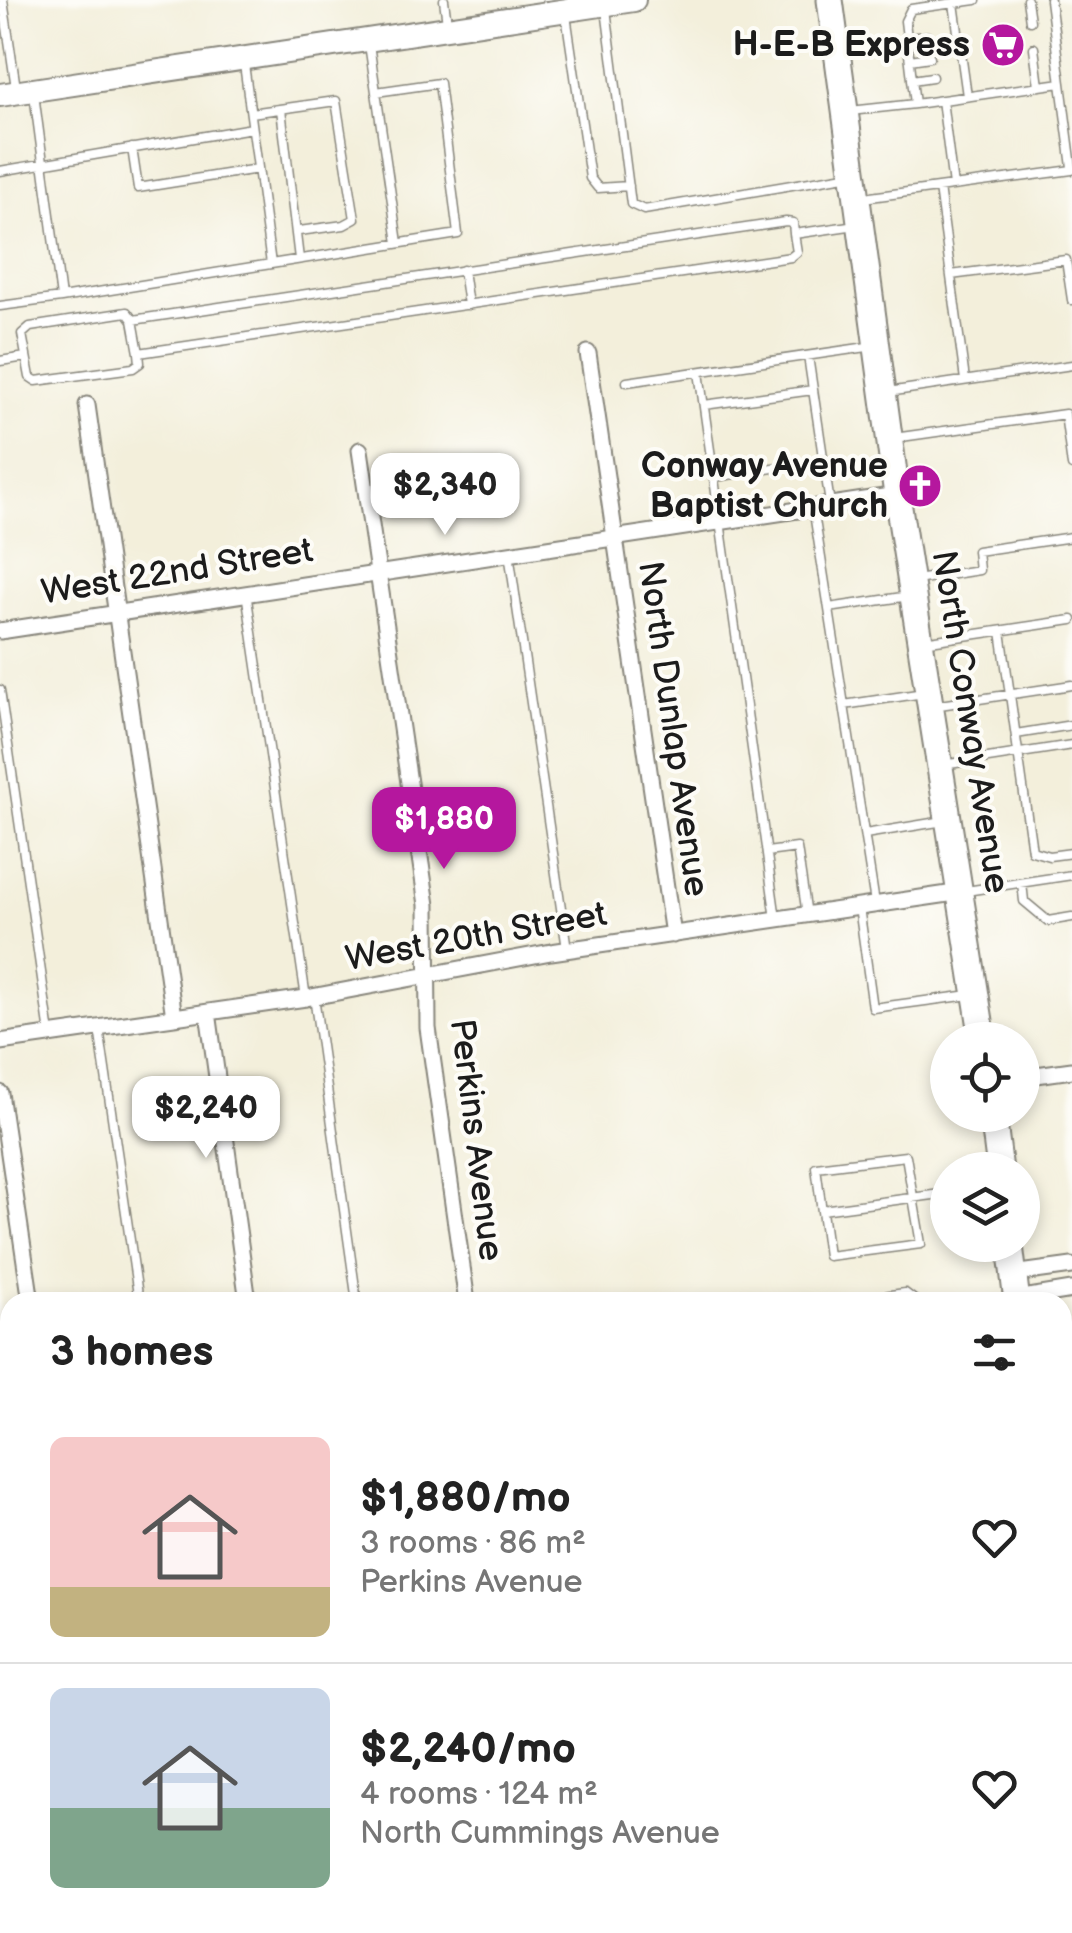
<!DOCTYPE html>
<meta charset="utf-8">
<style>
body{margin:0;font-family:"Balsamiq Sans",sans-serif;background:#f2f2f2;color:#222;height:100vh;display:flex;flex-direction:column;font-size:38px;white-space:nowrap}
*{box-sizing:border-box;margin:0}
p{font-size:32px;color:#767676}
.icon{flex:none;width:55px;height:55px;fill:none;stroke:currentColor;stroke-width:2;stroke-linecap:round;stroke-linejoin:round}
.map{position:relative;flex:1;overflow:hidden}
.details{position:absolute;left:0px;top:1292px;width:1072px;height:642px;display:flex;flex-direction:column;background:#fff;border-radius:30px 30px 0 0;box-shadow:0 5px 15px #0003}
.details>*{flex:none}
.fabs{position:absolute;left:930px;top:1022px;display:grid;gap:20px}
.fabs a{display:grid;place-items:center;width:110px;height:110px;border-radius:50%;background:#fff;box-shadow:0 5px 15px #0003;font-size:50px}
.price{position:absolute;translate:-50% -85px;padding:0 22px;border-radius:20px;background:#fff;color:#222;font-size:32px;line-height:65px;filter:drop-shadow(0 2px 5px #0008)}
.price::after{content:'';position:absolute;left:50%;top:60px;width:30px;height:22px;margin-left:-15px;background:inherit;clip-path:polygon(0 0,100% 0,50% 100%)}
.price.on{background:#b5179e;color:#fff}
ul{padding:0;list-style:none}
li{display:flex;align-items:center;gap:30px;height:250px;padding:0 50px}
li+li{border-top:2px solid #e0e0e0}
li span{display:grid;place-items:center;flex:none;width:280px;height:200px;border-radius:15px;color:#555}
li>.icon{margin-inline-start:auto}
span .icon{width:120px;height:120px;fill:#fffc;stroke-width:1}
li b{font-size:42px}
h2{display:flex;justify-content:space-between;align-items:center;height:120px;padding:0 50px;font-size:42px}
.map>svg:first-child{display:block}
.built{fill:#ecd1ea}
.green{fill:#b7c96c;stroke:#6a7244;stroke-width:2.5}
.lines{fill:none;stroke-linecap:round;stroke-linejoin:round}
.lane-casing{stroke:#88867c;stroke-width:11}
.street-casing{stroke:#88867c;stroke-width:19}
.secondary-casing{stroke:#88867c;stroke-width:26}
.primary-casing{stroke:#88867c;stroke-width:29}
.lane{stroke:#fff;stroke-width:8}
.street{stroke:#fff;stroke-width:15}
.secondary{stroke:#fff;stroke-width:22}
.primary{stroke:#fff;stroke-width:25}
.labels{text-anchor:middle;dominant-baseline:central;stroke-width:8;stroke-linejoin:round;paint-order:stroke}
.poi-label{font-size:35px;font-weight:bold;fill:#1c1c1c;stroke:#fdfcf7;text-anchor:end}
.street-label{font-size:35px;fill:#1c1c1c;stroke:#fdfcf7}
</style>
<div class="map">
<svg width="1072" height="1933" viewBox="0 0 1072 1933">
<rect width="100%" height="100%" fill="#fdfcf7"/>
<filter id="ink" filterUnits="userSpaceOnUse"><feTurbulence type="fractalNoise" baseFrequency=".01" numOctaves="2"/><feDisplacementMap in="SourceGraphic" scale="20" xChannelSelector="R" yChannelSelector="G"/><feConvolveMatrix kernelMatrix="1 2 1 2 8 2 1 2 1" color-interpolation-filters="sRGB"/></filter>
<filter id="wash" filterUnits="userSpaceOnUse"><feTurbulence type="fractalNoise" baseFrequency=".0048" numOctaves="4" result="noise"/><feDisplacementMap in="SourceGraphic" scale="40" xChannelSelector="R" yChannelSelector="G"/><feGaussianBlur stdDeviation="2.25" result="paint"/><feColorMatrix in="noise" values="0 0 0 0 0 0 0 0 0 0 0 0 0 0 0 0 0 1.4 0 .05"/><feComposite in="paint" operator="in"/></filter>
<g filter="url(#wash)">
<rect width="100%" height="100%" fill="#f3efdb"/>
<path class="built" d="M10,1633V1925H765L759,1933H0V1635Z"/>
<path class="green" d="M562,1925H720L713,1933H562Z"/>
</g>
<g filter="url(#ink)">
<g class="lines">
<defs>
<path id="lane" d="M3,0L16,88
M444,0L447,23
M976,0L911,9L905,21L915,104L1061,83
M1027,0L1030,21
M1050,0L1072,167
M954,3L967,96
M606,9L631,204L644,210L851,175
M566,15L590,178L598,188L629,186
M907,38L927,36
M369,44L376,92
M1034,48L1039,86
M910,60L930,57
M244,64L271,264
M912,80L932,77
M34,94L61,298L271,264L458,234L439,83L376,92L398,243
M942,100L953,186
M281,109L299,259
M850,111L915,104
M251,113L336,101L355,219L344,225L299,231
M132,148L138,188L258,169
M0,171L252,128
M939,188L965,380
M863,198L1072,170
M794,234L793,223L786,222L133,320L127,312L30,327L22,334L30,377L36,381L133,368L140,363L139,353L791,257L797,252L794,234L856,225
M463,270L468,305
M951,275L1066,260L1072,300
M0,306L61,298
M133,320L139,353
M808,356L830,504
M0,361L26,357
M699,372L776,919
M627,382L874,346
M888,392L1072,365
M704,405L813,390
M894,438L1065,414L1072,466
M715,477L824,460
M813,507L875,903
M509,553L567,949
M916,580L979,570L977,551L1072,537
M246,592L306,998
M829,608L909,596
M1001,631L1032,851L1049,856L1072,853
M923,642L1072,620
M0,690L50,1034
M844,705L924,693
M933,706L1072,685
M1016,734L1072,725
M943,765L1072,745
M865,834L944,821
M767,852L797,848L807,915
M1022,883L1024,901L1048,921L1072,917
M966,891L1072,875
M859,907L873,1008L970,995
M314,996L357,1302
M99,1028L139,1302
M906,1156L921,1244L828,1256L816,1167Z
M822,1210L948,1193
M840,1302L905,1293L917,1302
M0,1658L10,1656
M1062,1695L1072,1694
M1062,1816L1072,1814
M258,1925L259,1930L294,1925
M976,1925L977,1933
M1022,1933L1052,1925"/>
<path id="street" d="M588,353L673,935
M87,405L174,1017
M360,450L427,905L428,1028L467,1302
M0,631L897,495
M208,1012L248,1302
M0,1042L306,998L551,952L962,892
M1022,1077L1072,1070
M0,1093L31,1302
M1013,1274L1072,1266
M1017,1299L1072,1290
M343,1925L344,1933"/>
<path id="secondary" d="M0,95L634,0
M0,1614L10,1612"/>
<path id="primary" d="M830,0L897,495L983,1040
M993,1115L1000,1170
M1010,1245L1017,1302
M1062,1601L1072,1665"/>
</defs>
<use href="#lane" class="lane-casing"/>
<use href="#street" class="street-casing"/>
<use href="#secondary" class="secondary-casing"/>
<use href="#primary" class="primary-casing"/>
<use href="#lane" class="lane"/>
<use href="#street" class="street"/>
<use href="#secondary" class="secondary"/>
<use href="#primary" class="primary"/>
</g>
</g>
<defs>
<symbol id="supermarket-disc" viewBox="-11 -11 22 22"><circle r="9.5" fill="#b5179e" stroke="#fdfcf7"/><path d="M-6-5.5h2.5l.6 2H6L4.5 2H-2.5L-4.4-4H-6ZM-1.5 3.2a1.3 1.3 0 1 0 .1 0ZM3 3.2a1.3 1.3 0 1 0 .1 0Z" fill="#fff"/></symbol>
<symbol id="church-disc" viewBox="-11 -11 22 22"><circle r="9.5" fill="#b5179e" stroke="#fdfcf7"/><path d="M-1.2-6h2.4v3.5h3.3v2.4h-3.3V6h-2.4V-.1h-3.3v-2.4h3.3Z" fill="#fff"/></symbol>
</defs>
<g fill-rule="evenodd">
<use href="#supermarket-disc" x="978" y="20" width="50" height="50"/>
<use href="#church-disc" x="895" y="461" width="50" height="50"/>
</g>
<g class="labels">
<g class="poi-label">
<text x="970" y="45">H-E-B Express</text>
<text x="888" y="466">Conway Avenue<tspan x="888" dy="40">Baptist Church</tspan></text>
</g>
<g class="street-label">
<text transform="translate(177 572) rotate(-9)">West 22nd Street</text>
<text transform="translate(970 722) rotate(81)">North Conway Avenue</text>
<text transform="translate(673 729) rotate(82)">North Dunlap Avenue</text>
<text transform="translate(476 937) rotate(-10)">West 20th Street</text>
<text transform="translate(476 1140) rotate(83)">Perkins Avenue</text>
</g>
</g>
</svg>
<div class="fabs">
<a><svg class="icon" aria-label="locate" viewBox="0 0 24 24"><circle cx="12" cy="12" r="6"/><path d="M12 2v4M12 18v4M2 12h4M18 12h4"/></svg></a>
<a><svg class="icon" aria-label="layers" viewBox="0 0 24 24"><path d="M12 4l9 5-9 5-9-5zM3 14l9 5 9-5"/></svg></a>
</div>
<b class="price" style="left:445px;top:538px">$2,340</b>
<b class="price on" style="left:444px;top:872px">$1,880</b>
<b class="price" style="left:206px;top:1161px">$2,240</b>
<section class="details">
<h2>3 homes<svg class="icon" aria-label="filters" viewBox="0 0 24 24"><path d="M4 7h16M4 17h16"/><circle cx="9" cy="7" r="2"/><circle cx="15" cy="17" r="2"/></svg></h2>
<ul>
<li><span style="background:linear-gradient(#f6c9c9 75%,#c2b280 0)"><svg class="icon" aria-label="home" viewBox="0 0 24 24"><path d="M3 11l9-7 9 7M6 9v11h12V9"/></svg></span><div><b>$1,880/mo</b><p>3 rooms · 86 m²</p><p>Perkins Avenue</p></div><svg class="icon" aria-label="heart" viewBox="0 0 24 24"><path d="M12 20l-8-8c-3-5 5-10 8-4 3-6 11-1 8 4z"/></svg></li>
<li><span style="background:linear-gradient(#c9d6e8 60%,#7fa58c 0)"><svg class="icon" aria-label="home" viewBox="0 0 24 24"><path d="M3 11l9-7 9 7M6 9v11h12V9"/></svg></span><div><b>$2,240/mo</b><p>4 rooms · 124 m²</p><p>North Cummings Avenue</p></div><svg class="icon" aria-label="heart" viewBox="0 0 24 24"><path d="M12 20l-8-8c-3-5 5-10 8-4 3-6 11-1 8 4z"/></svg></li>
</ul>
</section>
</div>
